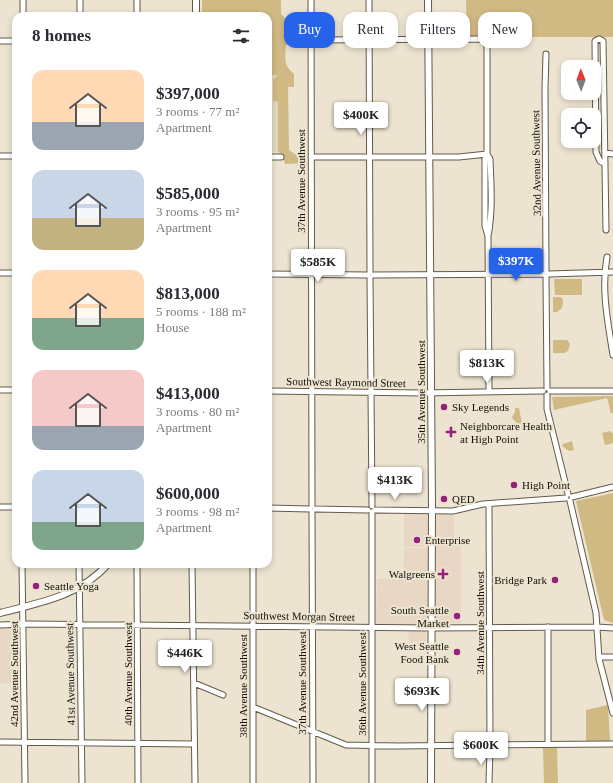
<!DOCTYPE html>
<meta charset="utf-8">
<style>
body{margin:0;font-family:Georgia,serif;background:#f2f2f3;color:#2b2b33;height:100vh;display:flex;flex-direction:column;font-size:15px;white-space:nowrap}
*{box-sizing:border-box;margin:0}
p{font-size:13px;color:#7c7c81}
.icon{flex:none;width:22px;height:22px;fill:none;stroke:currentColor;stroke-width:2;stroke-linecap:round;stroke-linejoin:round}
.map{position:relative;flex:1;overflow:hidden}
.details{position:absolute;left:12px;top:12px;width:260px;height:556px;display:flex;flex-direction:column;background:#fff;border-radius:12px;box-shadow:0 2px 6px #0003}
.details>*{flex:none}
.banner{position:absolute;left:284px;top:12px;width:269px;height:36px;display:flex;gap:8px}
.needle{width:26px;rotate:359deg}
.fabs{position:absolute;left:561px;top:60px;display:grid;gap:8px}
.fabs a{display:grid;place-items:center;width:40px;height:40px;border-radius:8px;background:#fff;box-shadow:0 2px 6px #0003;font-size:20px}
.price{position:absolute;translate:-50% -34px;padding:0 9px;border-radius:4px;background:#fff;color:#222;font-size:13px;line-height:26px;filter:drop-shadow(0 1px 2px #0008)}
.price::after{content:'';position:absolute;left:50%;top:24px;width:12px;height:9px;margin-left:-6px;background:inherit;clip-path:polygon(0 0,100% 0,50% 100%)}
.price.selected{background:#2563eb;color:#fff}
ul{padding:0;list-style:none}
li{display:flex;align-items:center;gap:12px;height:100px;padding:0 20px}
li span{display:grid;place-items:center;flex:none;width:112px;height:80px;border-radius:12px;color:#555}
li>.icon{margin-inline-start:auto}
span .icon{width:48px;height:48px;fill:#fffc;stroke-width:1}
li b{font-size:17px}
h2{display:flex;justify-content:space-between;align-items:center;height:48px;padding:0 20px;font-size:17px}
.tag{padding:0 14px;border-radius:12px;background:#fff;box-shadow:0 2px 6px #0003;font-size:14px;line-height:36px}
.tag.selected{background:#2563eb;color:#fff}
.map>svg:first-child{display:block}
.commercial{fill:#e9d7c6}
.built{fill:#e4d9be}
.green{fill:#d0b983}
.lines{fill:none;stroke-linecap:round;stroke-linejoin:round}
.minor-casing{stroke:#625b4a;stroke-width:7}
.major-casing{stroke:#625b4a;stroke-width:8}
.minor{stroke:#fff;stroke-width:5}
.major{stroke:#fff;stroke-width:6}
.poi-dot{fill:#97207b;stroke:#ece4d0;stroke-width:1.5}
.labels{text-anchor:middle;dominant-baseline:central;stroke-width:4;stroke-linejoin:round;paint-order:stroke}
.street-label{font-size:11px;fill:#14110a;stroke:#ece4d0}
.poi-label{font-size:11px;fill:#14110a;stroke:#ece4d0;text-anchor:start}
</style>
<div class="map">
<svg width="613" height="783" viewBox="0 0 613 783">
<rect width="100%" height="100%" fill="#ece4d0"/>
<path class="commercial" d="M404,512L454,513V539H437L424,547H404Z
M437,541H461V623L426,624V651H409L408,624H376L377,579H403L404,548H425Z
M0,625L19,629V684L0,683Z"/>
<path class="built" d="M268,71H282V152H268Z"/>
<path class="green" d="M202,0H281V14L285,18L289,36H305V43H294L286,45C285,58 283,65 294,74V87H288L289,150L302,159L306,160V163L285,164L282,154L278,152V102L273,101V80L278,75H268V16H202Z
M466,0H613V37H516L512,34L467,36Z
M582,279V295H555L554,279Z
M553,297H561L563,300L562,308L557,312H553Z
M553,340H567L570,344L568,351L564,353H553Z
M613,396V413H611L607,398L554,410L552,397Z
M515,408H519L522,424C517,424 514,421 512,417L515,412Z
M610,431L613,434V443L605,445L602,433Z
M572,441L574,450L569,451L562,446L563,444Z
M613,493V623L604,620L576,501Z
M608,705L610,741L586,742V710Z
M543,748H557L558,783H544Z"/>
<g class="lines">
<defs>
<path id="minor" d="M311,0L312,506
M369,0L370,272
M23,16V0
M80,16V0
M137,16V0
M311,40L479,39L485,41L487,47V154L490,159C491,184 493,211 488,236L489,392
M0,41H16
M546,54L545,88L546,272
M605,153L613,154
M487,154L485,159V226L488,236
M0,156H16
M268,157H281
M311,157H459L487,154
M605,164L600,161L596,152L595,41L599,39L603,41L606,230
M607,257C601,290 608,323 613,355
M0,273H16
M268,274L368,275
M549,274L613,272
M373,275L544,274
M546,277L547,388
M370,278L372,506
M0,390H16
M268,391L423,393L543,391
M550,391H613
M547,395V409L568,494
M572,497L613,487
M570,501L596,613L599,659L613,713
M489,504L490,742
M0,507H16
M268,508L310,509
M315,509L368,510
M375,510L453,511L483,504L566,498
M312,512L313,783
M372,512V783
M22,564L25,783
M79,564L82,783
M137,564L138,783
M192,564L195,783
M253,564V783
M0,625L28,624L431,628L597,627L613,628
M548,627V744
M599,657H613
M194,683L223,695
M253,707L346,745L399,746L487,745
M0,742L194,744
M493,745L612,744
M489,783L490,748"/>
<path id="major" d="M428,0L432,506L431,783
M196,16V0
M0,613C39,603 80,596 108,564"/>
</defs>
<use href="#minor" class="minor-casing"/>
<use href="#major" class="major-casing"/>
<use href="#minor" class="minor"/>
<use href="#major" class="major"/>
</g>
<g class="poi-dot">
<circle cx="444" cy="407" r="4"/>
<path d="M449 426h4v4h4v4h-4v4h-4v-4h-4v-4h4z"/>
<circle cx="514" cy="485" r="4"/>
<circle cx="444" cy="499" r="4"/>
<circle cx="417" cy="540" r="4"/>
<path d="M441 568h4v4h4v4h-4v4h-4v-4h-4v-4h4z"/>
<circle cx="555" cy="580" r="4"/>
<circle cx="36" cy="586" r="4"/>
<circle cx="457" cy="616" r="4"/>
<circle cx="457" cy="652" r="4"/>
</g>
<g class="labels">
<g class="street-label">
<text transform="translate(536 163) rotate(-91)">32nd Avenue Southwest</text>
<text transform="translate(301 181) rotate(-90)">37th Avenue Southwest</text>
<text transform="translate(346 382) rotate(1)">Southwest Raymond Street</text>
<text transform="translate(421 392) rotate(-90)">35th Avenue Southwest</text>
<text transform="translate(299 616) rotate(1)">Southwest Morgan Street</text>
<text transform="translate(480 623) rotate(-90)">34th Avenue Southwest</text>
<text transform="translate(14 674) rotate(-90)">42nd Avenue Southwest</text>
<text transform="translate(70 674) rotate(-91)">41st Avenue Southwest</text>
<text transform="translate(128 674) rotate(-90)">40th Avenue Southwest</text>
<text transform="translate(302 683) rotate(-90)">37th Avenue Southwest</text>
<text transform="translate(362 684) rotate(-90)">36th Avenue Southwest</text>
<text transform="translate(243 686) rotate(-90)">38th Avenue Southwest</text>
</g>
<g class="poi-label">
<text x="452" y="407">Sky Legends</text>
<text x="460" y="426">Neighborcare Health<tspan x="460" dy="13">at High Point</tspan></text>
<text x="522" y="485">High Point</text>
<text x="452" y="499">QED</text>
<text x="425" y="540">Enterprise</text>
<text x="435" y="574" text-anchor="end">Walgreens</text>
<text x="547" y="580" text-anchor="end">Bridge Park</text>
<text x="44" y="586">Seattle Yoga</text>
<text x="449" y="610" text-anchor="end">South Seattle<tspan x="449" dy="13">Market</tspan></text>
<text x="449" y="646" text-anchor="end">West Seattle<tspan x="449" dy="13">Food Bank</tspan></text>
</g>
</g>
</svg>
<div class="fabs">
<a><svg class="needle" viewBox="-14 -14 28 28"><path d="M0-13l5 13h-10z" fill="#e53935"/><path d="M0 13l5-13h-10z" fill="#7c7c81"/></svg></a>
<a><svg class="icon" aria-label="locate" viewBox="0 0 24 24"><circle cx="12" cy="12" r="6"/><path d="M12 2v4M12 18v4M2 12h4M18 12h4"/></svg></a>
</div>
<b class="price" style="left:361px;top:136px">$400K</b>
<b class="price selected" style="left:516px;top:282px">$397K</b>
<b class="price" style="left:318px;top:283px">$585K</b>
<b class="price" style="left:487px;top:384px">$813K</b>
<b class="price" style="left:395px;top:501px">$413K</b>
<b class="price" style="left:185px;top:674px">$446K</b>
<b class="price" style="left:422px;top:712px">$693K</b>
<b class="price" style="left:481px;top:766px">$600K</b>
<div class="banner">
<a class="tag selected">Buy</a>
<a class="tag">Rent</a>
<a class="tag">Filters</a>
<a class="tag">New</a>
</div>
<section class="details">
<h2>8 homes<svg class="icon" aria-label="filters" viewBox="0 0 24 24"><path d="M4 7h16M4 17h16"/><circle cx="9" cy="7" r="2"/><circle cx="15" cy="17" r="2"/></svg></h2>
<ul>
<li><span style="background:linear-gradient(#ffd9b3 65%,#9aa5b1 0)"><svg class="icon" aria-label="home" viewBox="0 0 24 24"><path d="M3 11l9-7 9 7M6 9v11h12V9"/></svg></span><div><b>$397,000</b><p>3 rooms · 77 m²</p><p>Apartment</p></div></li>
<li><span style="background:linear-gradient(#c9d6e8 60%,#c2b280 0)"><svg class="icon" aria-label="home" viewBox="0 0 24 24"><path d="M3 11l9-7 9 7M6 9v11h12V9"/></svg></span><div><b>$585,000</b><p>3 rooms · 95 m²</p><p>Apartment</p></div></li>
<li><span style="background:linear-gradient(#ffd9b3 60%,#7fa58c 0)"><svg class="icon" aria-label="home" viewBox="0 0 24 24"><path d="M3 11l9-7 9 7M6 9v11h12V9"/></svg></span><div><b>$813,000</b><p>5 rooms · 188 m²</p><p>House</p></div></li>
<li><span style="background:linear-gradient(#f6c9c9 70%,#9aa5b1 0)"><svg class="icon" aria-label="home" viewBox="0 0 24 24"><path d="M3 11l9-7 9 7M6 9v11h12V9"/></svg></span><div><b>$413,000</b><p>3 rooms · 80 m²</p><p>Apartment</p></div></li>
<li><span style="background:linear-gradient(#c9d6e8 65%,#7fa58c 0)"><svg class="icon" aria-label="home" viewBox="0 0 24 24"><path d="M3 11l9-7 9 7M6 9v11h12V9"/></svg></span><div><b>$600,000</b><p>3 rooms · 98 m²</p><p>Apartment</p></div></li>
</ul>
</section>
</div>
